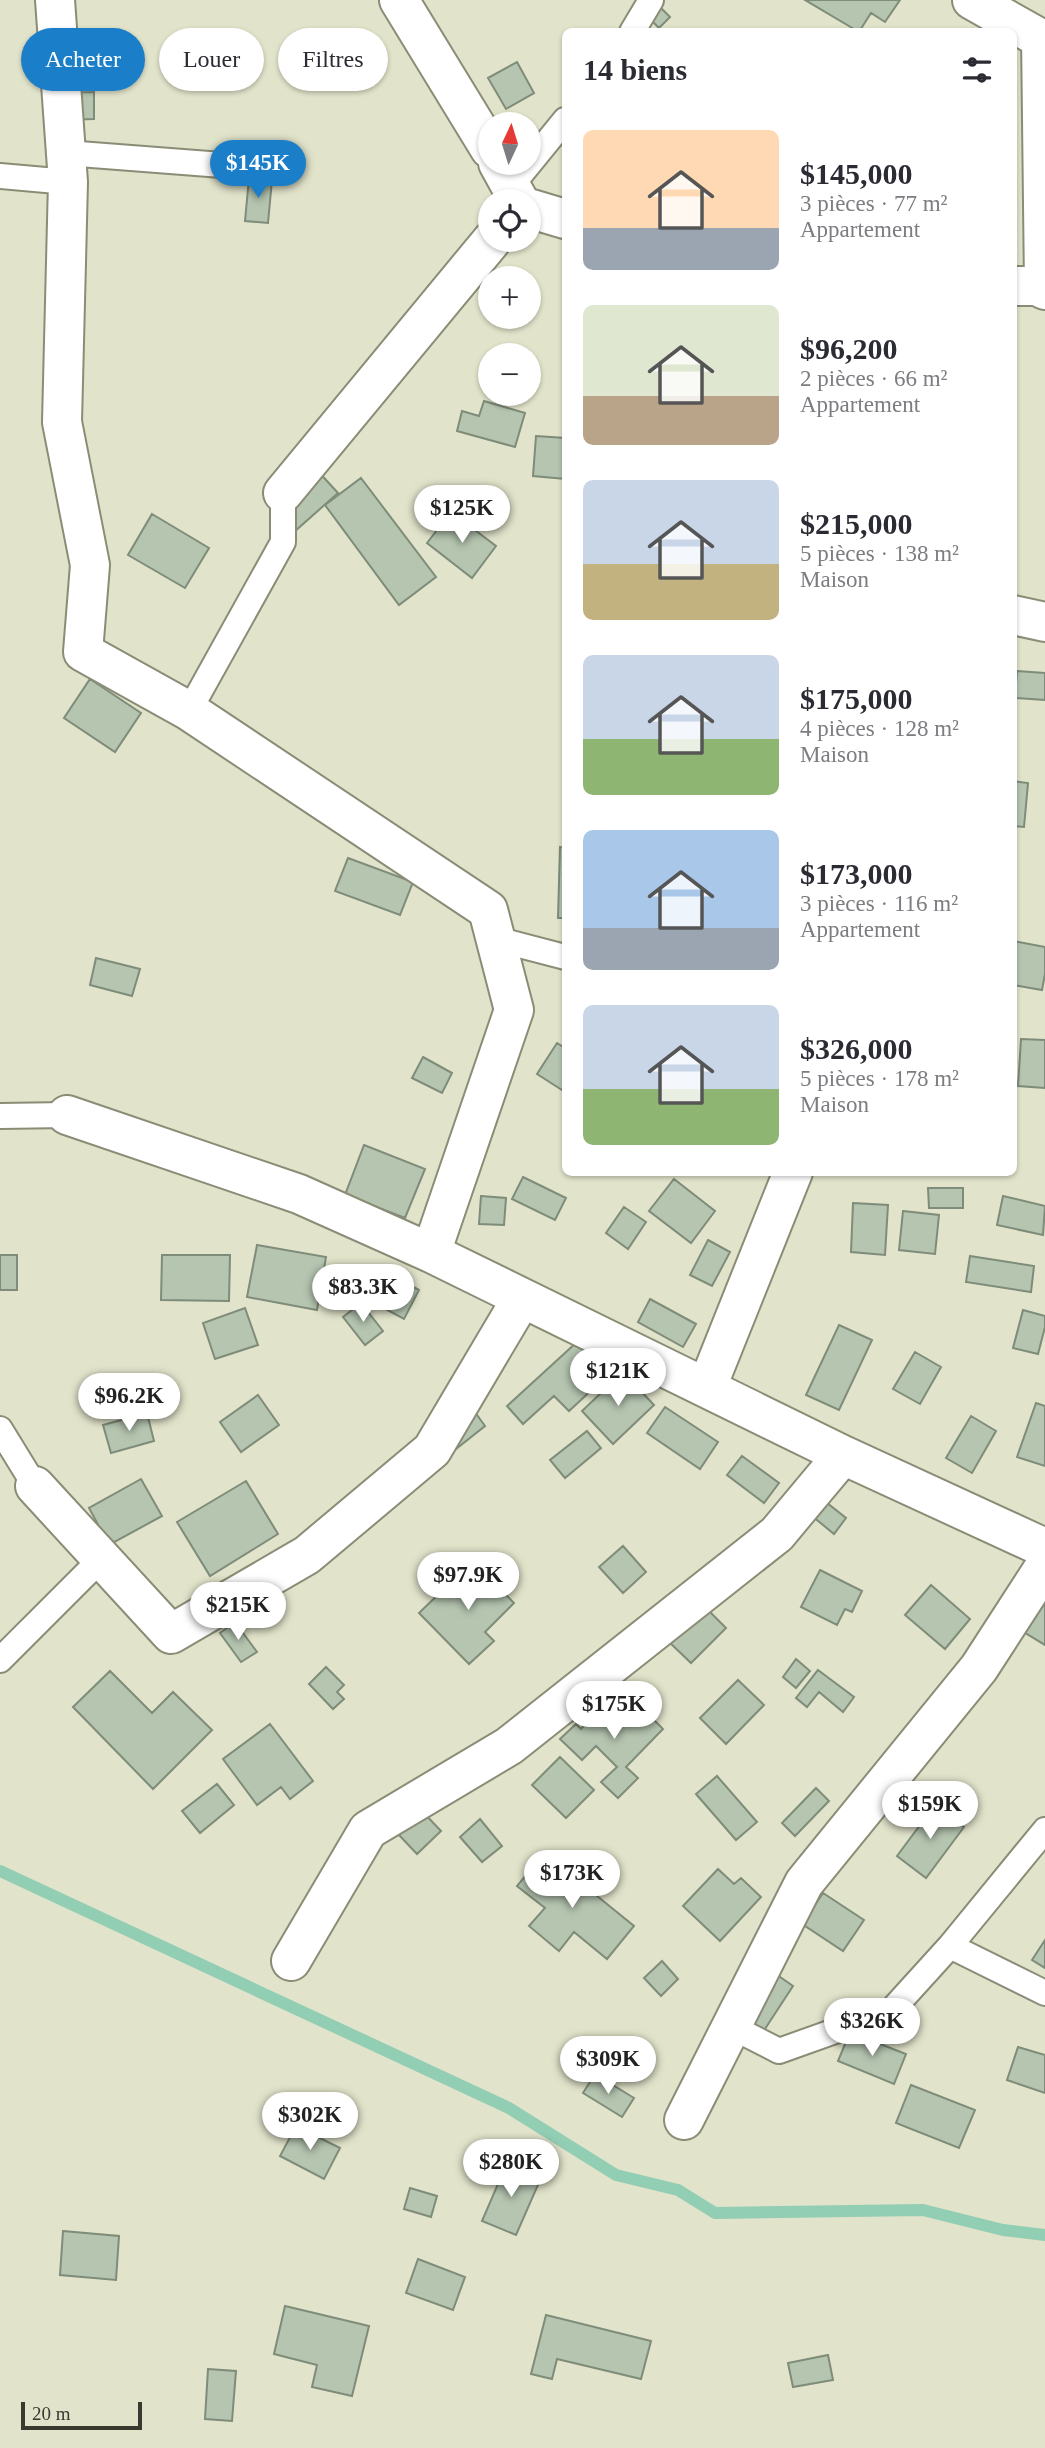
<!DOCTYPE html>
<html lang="fr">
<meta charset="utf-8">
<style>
body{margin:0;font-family:Georgia,serif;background:#f7f7f7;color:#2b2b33;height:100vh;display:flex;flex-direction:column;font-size:26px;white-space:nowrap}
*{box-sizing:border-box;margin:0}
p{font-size:23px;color:#7c7c81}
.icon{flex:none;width:38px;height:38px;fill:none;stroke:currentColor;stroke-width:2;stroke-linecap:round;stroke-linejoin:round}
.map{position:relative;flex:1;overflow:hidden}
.details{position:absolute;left:562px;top:28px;width:455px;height:1148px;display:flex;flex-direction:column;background:#fff;border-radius:10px;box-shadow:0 2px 5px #0004}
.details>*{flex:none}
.top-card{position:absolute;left:21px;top:28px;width:436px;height:63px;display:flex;gap:14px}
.needle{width:46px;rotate:4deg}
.controls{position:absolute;left:478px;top:112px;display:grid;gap:14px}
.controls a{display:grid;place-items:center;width:63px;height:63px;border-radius:50%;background:#fff;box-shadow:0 2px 5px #0004;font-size:35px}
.scale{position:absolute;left:21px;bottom:18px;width:121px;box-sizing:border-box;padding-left:7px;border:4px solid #38392f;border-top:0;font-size:19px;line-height:24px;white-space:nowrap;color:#38392f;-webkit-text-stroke:5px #e1e3ca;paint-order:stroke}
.price{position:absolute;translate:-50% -60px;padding:0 16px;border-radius:24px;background:#fff;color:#222;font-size:23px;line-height:46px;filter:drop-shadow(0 2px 4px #0008)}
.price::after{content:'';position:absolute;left:50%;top:42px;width:21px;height:16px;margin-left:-10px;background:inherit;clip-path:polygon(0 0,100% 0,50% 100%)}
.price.selected{background:#1a7ec9;color:#fff}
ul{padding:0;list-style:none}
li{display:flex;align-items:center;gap:21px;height:175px;padding:0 21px}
li span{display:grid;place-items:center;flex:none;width:196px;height:140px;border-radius:10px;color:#555}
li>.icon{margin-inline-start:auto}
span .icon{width:84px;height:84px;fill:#fffc;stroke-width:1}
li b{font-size:30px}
h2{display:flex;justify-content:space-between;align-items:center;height:84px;padding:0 21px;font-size:30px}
.chip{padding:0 24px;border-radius:32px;background:#fff;box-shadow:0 2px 5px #0004;font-size:24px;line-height:63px}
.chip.selected{background:#1a7ec9;color:#fff}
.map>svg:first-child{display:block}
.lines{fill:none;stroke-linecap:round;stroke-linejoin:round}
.stream{stroke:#92ceb4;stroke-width:12}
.building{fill:#b5c5b0;stroke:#7e8c79;stroke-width:2}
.service-casing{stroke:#8b8c76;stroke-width:28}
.minor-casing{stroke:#8b8c76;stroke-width:42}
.service{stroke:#fff;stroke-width:24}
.minor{stroke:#fff;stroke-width:38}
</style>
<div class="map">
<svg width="1045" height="2448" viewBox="0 0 1045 2448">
<rect width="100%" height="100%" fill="#e1e3ca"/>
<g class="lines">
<path class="stream" d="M0,1871L509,2108L616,2175L678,2190L715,2213L923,2210L1003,2230L1045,2235"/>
</g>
<path class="building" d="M805,0H900L885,22L871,13L859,32Z
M656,3L670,17L659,28L645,14Z
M517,62L534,93L506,109L488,78Z
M94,92V119L58,120L57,93Z
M249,178L272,180L268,223L245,221Z
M484,401L525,413L515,447L457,431L462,411L479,416Z
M536,436L565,438V479L533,476Z
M315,468L338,493L294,532L271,507Z
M361,478L436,577L399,605L325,505Z
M451,512L496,546L472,578L427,543Z
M152,514L209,548L185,588L128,555Z
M1017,671L1045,673V700L1015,698Z
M90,679L141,713L115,752L64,718Z
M1013,781L1028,783L1024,827L1013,826Z
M560,847L565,848V918H558Z
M348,858L413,882L400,915L335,891Z
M1013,941L1045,947V974L1042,990L1013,985Z
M96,958L140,969L132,996L90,985Z
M1021,1039L1045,1040V1088L1018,1086Z
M557,1043L565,1048V1092L537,1074Z
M423,1057L452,1073L442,1093L412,1078Z
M364,1145L425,1169L405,1218L345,1195Z
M523,1177L566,1198L555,1220L512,1199Z
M674,1179L715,1211L691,1243L649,1211Z
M928,1188H963V1208H929Z
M481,1196L506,1198L504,1225L479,1224Z
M1003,1196L1045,1206L1043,1235L997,1225Z
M853,1203L888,1205L885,1255L851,1252Z
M624,1207L646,1222L628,1249L606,1233Z
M903,1211L939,1215L935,1254L899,1250Z
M708,1240L730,1252L712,1286L690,1275Z
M257,1245L326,1257L317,1310L247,1297Z
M0,1255H17V1290H0Z
M162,1255H230L229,1301L161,1300Z
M970,1256L1034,1266L1031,1292L966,1282Z
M378,1268L419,1290L404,1319L363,1297Z
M650,1299L696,1324L683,1347L638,1322Z
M361,1303L383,1331L365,1345L343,1317Z
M245,1308L258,1345L215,1359L203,1323Z
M1023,1310L1045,1316V1327L1038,1354L1013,1348Z
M839,1325L872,1340L839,1410L806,1395Z
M577,1342L589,1355L578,1365L596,1386L569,1411L554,1396L523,1424L507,1406Z
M915,1352L941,1367L920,1404L893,1389Z
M623,1372L654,1405L613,1444L582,1411Z
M258,1395L279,1425L241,1452L220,1422Z
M1036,1403L1045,1406V1466L1017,1457Z
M665,1407L718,1442L700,1469L647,1433Z
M472,1408L485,1426L456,1449L443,1431Z
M147,1413L154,1441L111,1453L103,1425Z
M971,1416L996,1431L972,1473L946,1458Z
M587,1431L601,1448L565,1478L550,1460Z
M742,1456L779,1483L764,1503L727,1475Z
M141,1479L162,1516L109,1545L89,1508Z
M246,1481L278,1534L210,1576L177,1522Z
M807,1487L846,1518L834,1534L795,1502Z
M623,1546L646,1572L623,1593L599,1567Z
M473,1561L514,1603L485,1632L494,1641L469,1664L419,1613Z
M820,1570L862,1591L852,1612L845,1609L837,1625L801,1607Z
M931,1585L970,1619L945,1649L905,1615Z
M1026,1592L1045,1604V1645L1007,1622Z
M702,1604L726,1628L691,1663L667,1640Z
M235,1622L257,1652L241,1662L220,1633Z
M796,1659L810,1671L796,1688L783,1677Z
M326,1667L344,1685L337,1692L344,1699L333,1709L309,1684Z
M818,1670L854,1697L843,1712L819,1692L807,1707L796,1698Z
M110,1671L152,1713L173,1692L212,1730L153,1789L73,1707Z
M738,1680L764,1705L726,1744L700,1718Z
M611,1698L633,1719L643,1709L663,1729L626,1767L638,1778L618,1798L601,1782L617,1767L596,1746L582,1760L560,1739L576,1724L581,1729Z
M270,1724L313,1781L290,1799L281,1787L257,1805L223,1759Z
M560,1757L594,1790L566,1818L532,1785Z
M717,1776L757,1822L736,1840L696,1794Z
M217,1784L234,1805L200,1833L182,1811Z
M816,1788L829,1801L795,1836L782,1823Z
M935,1805L964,1827L926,1878L897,1856Z
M422,1811L441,1831L417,1854L398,1834Z
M480,1819L502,1846L482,1862L460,1837Z
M544,1853L634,1926L607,1959L574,1932L559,1951L529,1926L545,1908L517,1886Z
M718,1869L734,1884L741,1878L761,1897L720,1941L683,1906Z
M823,1893L864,1920L843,1951L802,1924Z
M1045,1940V1968L1032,1960Z
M662,1961L678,1979L661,1996L644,1978Z
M760,1963L793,1986L761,2035L727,2012Z
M850,2032L906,2054L894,2084L838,2061Z
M1018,2047L1045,2055V2093L1007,2080Z
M595,2074L634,2098L622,2117L583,2093Z
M911,2085L975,2110L959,2148L896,2123Z
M296,2126L340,2148L324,2179L280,2156Z
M507,2163L541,2178L516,2235L482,2221Z
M410,2188L437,2196L431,2217L404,2209Z
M63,2231L119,2236L116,2280L60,2275Z
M418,2259L465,2277L453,2310L406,2293Z
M285,2306L369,2326L352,2396L312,2387L317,2365L274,2354Z
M546,2315L651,2341L641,2379L557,2359L552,2379L531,2374Z
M828,2355L833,2380L793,2387L788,2363Z
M208,2369L236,2371L232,2421L205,2419Z"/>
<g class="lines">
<defs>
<path id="service" d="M632,32L651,0
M1034,35L1037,286
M66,153L248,167
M0,176L68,182
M512,185L565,120
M189,711L283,542V493
M496,939L565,957
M0,1116L67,1115
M0,1429L35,1486
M0,1660L101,1559
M950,1946L1045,1993
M732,2027L779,2051L891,2011L950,1946L1045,1830"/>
<path id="minor" d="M55,0L68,182L62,422L90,565L83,652L189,711L488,910L514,1010L431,1253
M399,0L490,149
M972,0L1045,41
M498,163L519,201
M528,208L565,219
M1013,286H1037L1045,290
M283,493L492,240
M1013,615L1045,622
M67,1115L299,1194L431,1253L843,1455L1045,1548
M707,1387L793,1172
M35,1486L171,1634L307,1555L432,1450L522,1298
M291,1961L368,1830L509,1746L777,1534L843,1455
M684,2120L804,1883L979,1668L1045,1566"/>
</defs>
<use href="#service" class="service-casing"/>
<use href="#minor" class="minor-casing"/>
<use href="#service" class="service"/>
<use href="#minor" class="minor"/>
</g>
</svg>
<div class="controls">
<a><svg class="needle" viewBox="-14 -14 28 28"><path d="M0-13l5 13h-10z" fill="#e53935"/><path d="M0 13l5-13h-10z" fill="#7c7c81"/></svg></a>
<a><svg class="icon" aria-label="locate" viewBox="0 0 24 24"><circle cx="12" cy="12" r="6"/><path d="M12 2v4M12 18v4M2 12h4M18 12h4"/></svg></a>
<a>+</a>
<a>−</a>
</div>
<div class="scale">20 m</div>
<b class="price selected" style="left:258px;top:200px">$145K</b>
<b class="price" style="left:462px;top:545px">$125K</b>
<b class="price" style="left:363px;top:1324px">$83.3K</b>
<b class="price" style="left:618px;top:1408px">$121K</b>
<b class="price" style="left:129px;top:1433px">$96.2K</b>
<b class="price" style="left:468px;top:1612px">$97.9K</b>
<b class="price" style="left:238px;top:1642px">$215K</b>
<b class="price" style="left:614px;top:1741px">$175K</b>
<b class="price" style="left:930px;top:1841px">$159K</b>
<b class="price" style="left:572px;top:1910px">$173K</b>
<b class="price" style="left:872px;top:2058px">$326K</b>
<b class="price" style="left:608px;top:2096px">$309K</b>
<b class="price" style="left:310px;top:2152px">$302K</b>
<b class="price" style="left:511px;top:2199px">$280K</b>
<div class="top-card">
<a class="chip selected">Acheter</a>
<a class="chip">Louer</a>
<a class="chip">Filtres</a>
</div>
<section class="details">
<h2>14 biens<svg class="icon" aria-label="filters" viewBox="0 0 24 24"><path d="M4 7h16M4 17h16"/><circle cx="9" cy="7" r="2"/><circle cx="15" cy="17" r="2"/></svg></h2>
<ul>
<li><span style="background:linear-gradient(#ffd9b3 70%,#9aa5b1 0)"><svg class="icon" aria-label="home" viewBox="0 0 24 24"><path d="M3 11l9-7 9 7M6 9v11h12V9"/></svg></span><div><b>$145,000</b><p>3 pièces · 77 m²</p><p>Appartement</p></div></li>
<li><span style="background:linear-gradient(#dfe7d0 65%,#b9a48a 0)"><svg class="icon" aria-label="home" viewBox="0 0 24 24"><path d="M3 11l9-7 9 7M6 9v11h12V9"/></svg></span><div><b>$96,200</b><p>2 pièces · 66 m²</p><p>Appartement</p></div></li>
<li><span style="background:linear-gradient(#c9d6e8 60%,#c2b280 0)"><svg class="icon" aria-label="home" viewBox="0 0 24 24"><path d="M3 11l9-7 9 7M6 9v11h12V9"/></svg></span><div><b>$215,000</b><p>5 pièces · 138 m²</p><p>Maison</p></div></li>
<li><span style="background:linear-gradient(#c9d6e8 60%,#8fb573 0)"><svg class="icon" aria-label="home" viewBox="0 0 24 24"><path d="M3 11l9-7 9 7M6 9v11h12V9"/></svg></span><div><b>$175,000</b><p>4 pièces · 128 m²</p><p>Maison</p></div></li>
<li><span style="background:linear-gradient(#a9c7e8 70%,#9aa5b1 0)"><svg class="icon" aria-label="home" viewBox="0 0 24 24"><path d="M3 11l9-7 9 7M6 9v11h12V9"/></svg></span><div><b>$173,000</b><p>3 pièces · 116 m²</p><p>Appartement</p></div></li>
<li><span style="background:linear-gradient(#c9d6e8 60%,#8fb573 0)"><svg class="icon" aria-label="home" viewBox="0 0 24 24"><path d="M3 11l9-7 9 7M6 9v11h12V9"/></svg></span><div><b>$326,000</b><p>5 pièces · 178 m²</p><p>Maison</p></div></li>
</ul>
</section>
</div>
